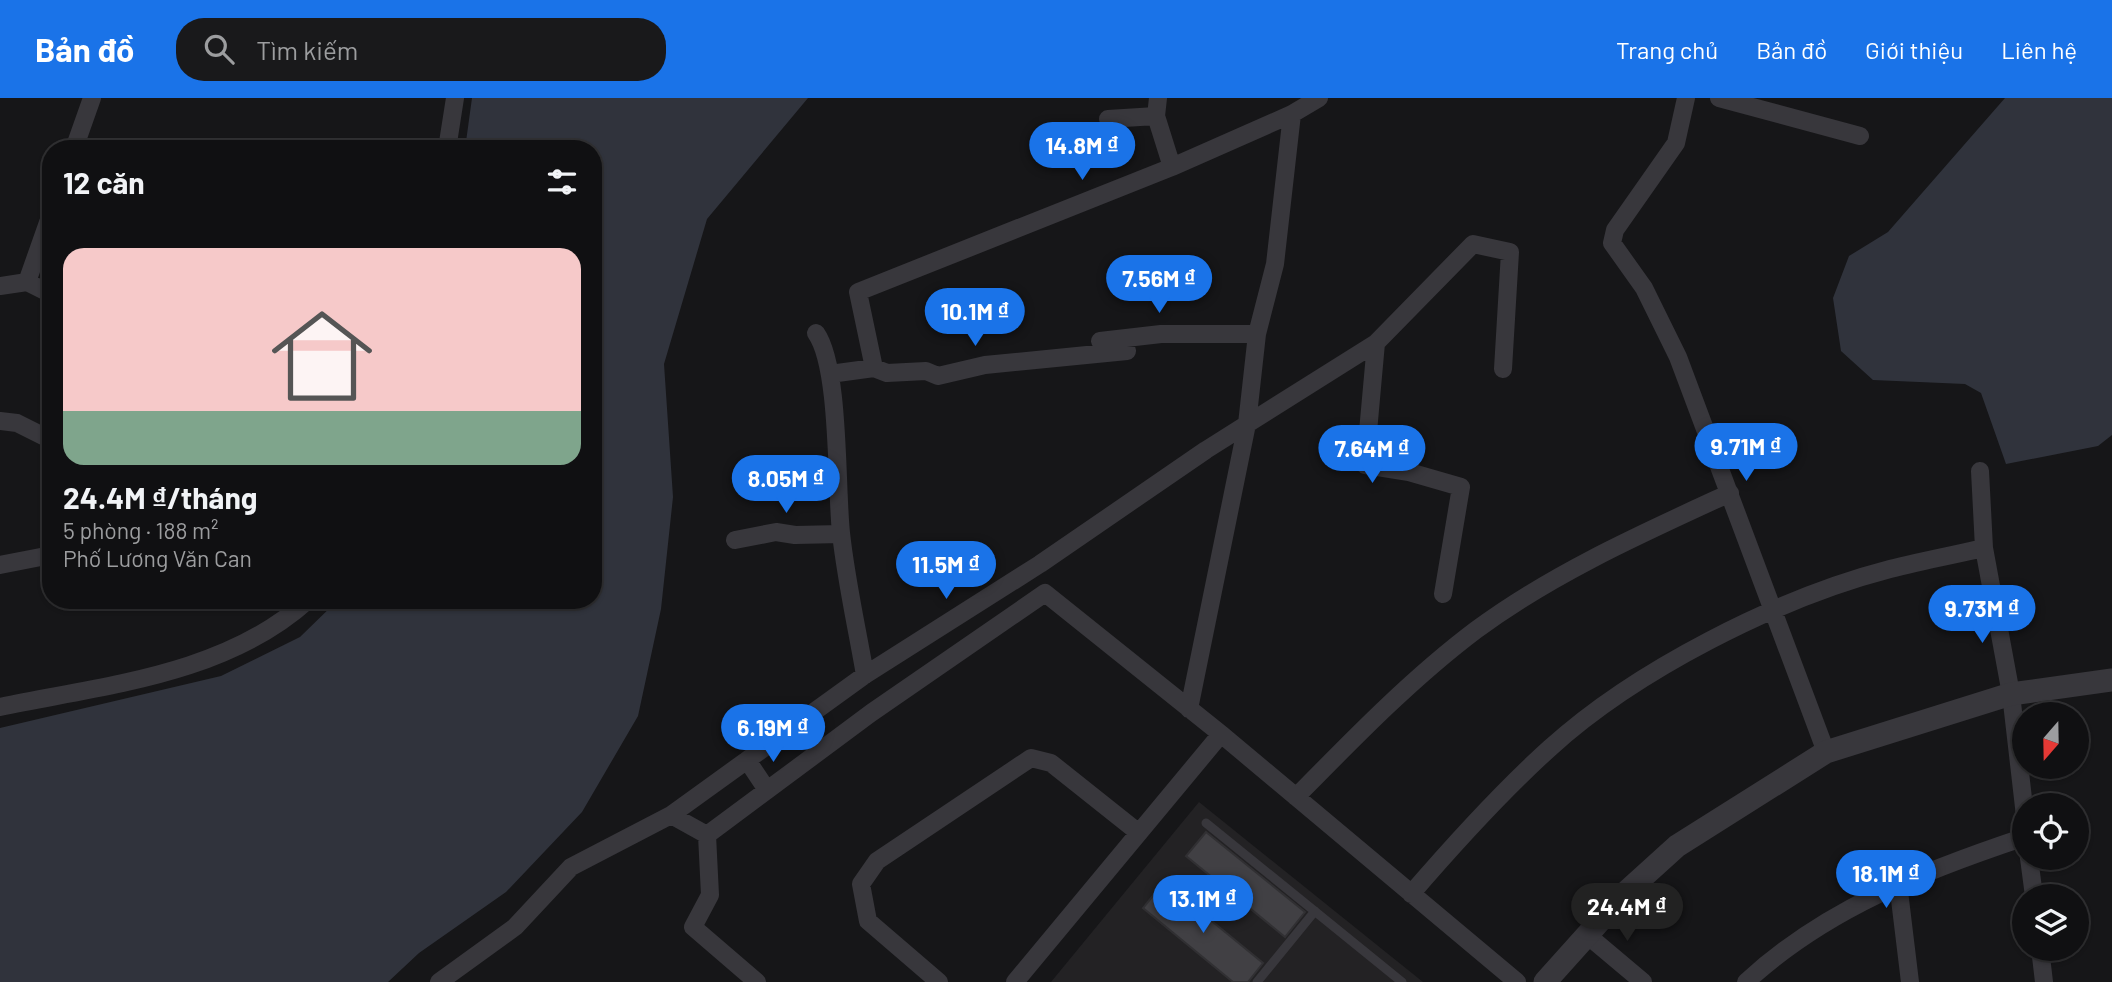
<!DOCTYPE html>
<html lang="vi">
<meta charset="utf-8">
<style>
body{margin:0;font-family:Barlow,sans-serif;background:#19191b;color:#f1f3f6;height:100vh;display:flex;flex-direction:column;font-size:26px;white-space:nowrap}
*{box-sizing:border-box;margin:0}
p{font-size:23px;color:#9c9d9f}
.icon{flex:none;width:38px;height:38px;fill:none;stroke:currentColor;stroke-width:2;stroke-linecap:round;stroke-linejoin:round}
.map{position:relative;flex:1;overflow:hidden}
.details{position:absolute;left:42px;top:42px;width:560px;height:469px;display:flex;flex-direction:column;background:#101012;border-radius:28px;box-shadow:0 2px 5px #0004,0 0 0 2px #303032}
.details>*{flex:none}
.needle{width:46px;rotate:200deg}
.tools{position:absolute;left:2012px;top:604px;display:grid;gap:14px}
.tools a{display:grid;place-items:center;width:77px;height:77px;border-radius:50%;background:#101012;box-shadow:0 2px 5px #0004,0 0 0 2px #303032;font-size:35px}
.price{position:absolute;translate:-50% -60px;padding:0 16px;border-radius:24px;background:#1a73e8;color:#fff;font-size:23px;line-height:46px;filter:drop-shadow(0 2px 4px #0008)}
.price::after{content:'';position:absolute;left:50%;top:42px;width:21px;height:16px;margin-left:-10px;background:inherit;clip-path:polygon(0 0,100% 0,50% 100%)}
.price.current{background:#222;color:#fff}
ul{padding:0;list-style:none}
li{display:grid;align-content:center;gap:14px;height:371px;padding:0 21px}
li+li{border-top:2px solid #303032}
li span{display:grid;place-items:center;height:217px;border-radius:21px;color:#555}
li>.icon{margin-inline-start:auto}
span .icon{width:126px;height:126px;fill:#fffc;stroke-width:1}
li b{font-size:30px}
h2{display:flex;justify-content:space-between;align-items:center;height:84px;padding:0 21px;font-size:30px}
header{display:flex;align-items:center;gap:42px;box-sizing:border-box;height:98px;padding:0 35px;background:#1a73e8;color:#fff}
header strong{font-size:33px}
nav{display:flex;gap:38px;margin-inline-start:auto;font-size:24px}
.search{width:490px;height:63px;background:#19191b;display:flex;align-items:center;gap:18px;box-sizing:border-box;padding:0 24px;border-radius:28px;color:#9c9d9f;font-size:26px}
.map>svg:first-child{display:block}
.built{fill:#232224}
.water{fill:#30333c}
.building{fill:#414044;stroke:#313033;stroke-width:2}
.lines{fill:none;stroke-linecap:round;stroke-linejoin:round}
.service{stroke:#38373c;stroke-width:9}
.minor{stroke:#38373c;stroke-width:18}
.tertiary{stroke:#38373c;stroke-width:23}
</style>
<header>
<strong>Bản đồ</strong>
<div class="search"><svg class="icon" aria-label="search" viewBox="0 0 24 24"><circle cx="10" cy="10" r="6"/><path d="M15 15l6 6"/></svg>Tìm kiếm</div>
<nav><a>Trang chủ</a><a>Bản đồ</a><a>Giới thiệu</a><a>Liên hệ</a></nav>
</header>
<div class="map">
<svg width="2112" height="884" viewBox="0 0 2112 884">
<rect width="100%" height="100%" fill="#161618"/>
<path class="built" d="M1199,704L1423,884H1051Z"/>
<path class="water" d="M472,0H808L707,121L664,266L673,399L661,511L638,618L582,714L506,794L419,855L388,884H0V630L221,578L300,539L338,502H593V51H465Z
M2005,0H2112V337L2098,348L2006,366L1981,295L1965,286L1873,282L1841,253L1833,200L1849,158L1888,134Z"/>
<path class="building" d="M1206,734L1305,814L1285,839L1186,758Z
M1164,784L1263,865L1248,884H1233L1143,810Z"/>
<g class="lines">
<path class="service" d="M1206,725L1402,884
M1257,884L1315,813"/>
<path class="minor" d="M1686,0L1676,45L1615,132L1612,145L1644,190L1678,259L1826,654
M1719,0L1860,38
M1156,18L1158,0
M1108,21L1156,18L1172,69
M74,51L92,0
M447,51L455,0
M27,184L51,116
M0,188L27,184L51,196
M816,235C840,269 836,388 841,435C846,482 857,530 865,577
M1100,243L1161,236H1257
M1376,245L1365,367L1409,374L1461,389L1443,496
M874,270L858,194L1172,69L1292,16L1319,0
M830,276L874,270L887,275L926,273L938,278L985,267L1127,253
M0,323L17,325L51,342
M1980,373L1984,450L2011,596L2025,718
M735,442L776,434L795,437L841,436
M0,467L51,457
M0,609C105,587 225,577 308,502
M1189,611L1247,326L1257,236L1275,166L1292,16
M747,662L767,692
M1296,699C1353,641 1411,581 1476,532C1553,475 1643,435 1730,395
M671,717L707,737
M2029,760L2034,798
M1898,785L1910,884
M1411,796C1455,745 1500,695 1550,650C1636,572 1778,500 1890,471C1921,463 1953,457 1984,450
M1586,836L1643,884
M2040,850L2044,884
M439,884L515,829L571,769L671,717L865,577L1040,466L1206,352L1376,245L1473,146L1510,154L1503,271
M757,884L693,829L710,797L707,737L871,615L1045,495L1221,636L1517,884
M939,884L868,823L861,786L877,763L1031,660L1051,665L1139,735
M1015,884L1221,636
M1746,884C1825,811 1923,773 2025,739"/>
<path class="tertiary" d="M1545,884L1624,796L1677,748L1826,654L2011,596L2112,582"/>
</g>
</svg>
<div class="tools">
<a><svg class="needle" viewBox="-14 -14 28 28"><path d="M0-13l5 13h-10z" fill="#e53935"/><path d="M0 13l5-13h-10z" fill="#9c9d9f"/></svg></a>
<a><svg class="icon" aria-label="locate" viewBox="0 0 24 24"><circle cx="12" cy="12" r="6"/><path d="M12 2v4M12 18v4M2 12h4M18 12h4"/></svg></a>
<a><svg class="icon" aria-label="layers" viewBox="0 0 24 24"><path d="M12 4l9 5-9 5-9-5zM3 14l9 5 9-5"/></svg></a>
</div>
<b class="price" style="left:1082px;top:84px">14.8M ₫</b>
<b class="price" style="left:1159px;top:217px">7.56M ₫</b>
<b class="price" style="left:975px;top:250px">10.1M ₫</b>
<b class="price" style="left:1746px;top:385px">9.71M ₫</b>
<b class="price" style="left:1372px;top:387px">7.64M ₫</b>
<b class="price" style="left:786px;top:417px">8.05M ₫</b>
<b class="price" style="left:946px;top:503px">11.5M ₫</b>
<b class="price" style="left:1982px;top:547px">9.73M ₫</b>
<b class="price" style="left:773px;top:666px">6.19M ₫</b>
<b class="price" style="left:1886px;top:812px">18.1M ₫</b>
<b class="price" style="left:1203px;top:837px">13.1M ₫</b>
<b class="price current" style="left:1627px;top:845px">24.4M ₫</b>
<section class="details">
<h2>12 căn<svg class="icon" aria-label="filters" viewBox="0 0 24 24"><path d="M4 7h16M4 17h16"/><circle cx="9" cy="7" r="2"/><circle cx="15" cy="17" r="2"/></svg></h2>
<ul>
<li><span style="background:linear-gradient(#f6c9c9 75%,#7fa58c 0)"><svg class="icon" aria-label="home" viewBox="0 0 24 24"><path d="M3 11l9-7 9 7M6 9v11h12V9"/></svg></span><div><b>24.4M ₫/tháng</b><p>5 phòng · 188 m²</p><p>Phố Lương Văn Can</p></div></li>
</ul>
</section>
</div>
